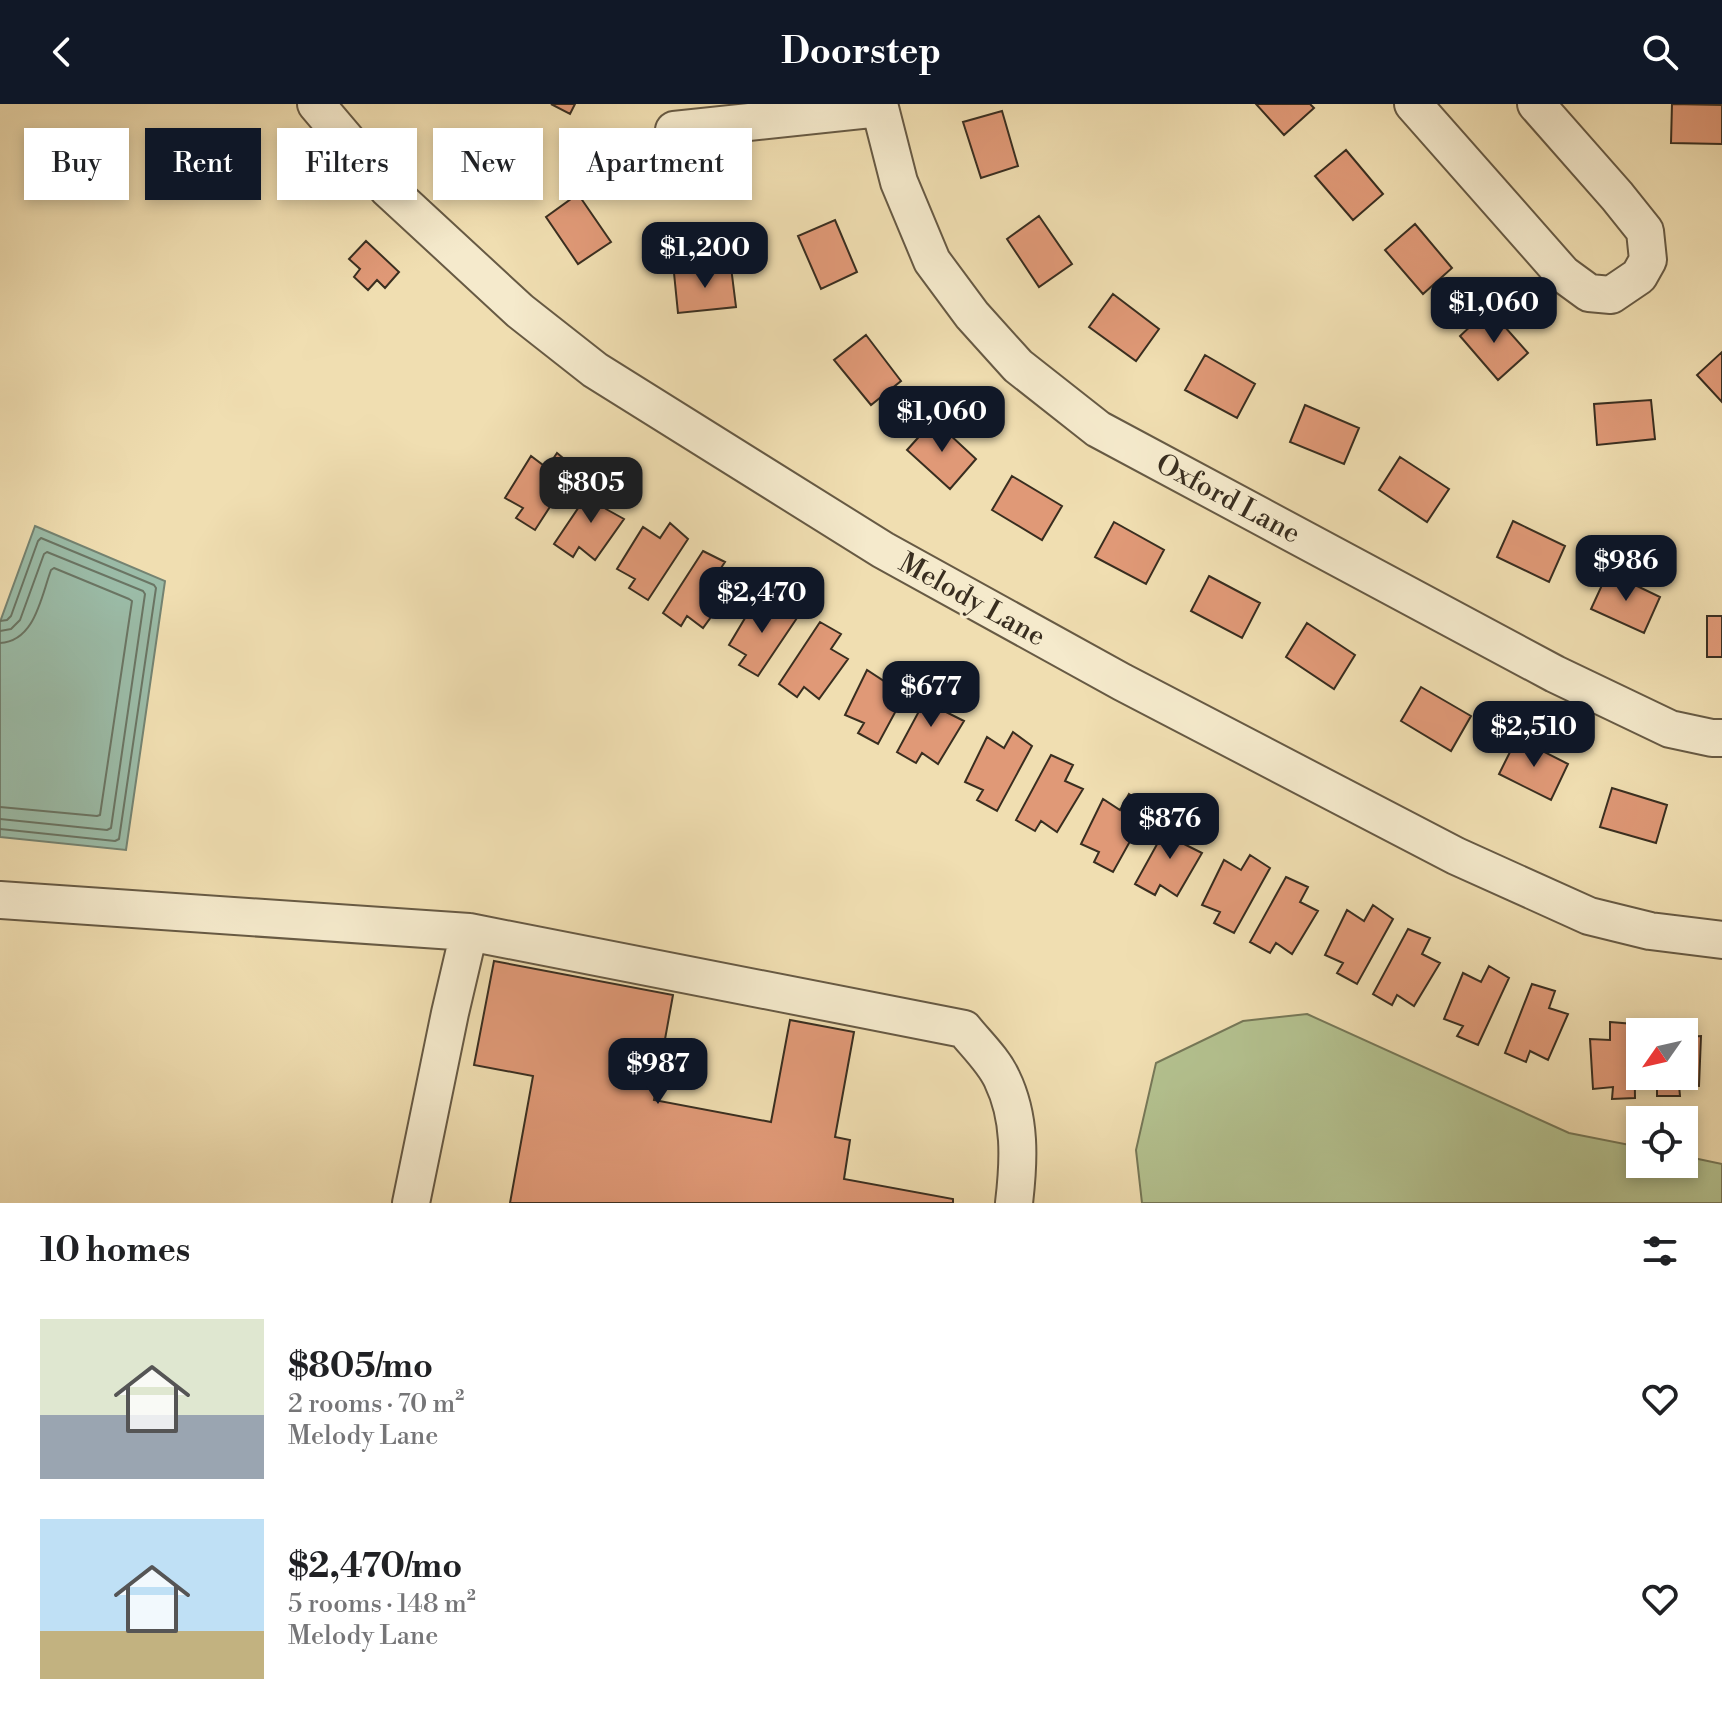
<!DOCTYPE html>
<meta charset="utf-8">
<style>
body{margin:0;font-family:"Libre Bodoni",serif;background:#f6f6f6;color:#202124;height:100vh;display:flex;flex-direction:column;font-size:30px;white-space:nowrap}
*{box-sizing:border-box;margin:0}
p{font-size:26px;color:#757577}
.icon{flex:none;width:44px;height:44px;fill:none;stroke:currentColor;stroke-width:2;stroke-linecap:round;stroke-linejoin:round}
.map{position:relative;height:1099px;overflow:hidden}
.sheet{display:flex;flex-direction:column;background:#fff;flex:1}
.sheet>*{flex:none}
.guide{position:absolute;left:24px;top:24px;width:800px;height:72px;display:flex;gap:16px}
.needle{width:52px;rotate:236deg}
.controls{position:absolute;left:1626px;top:914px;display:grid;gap:16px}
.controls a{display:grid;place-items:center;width:72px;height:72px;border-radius:0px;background:#fff;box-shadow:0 4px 12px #0003;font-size:40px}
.price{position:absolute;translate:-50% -68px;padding:0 18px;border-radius:16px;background:#111827;color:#fff;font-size:26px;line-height:52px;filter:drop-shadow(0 2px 4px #0008)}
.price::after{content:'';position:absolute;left:50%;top:48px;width:24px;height:18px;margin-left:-12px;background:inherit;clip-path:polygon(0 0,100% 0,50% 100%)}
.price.active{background:#222;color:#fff}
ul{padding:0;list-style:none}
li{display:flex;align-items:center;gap:24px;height:200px;padding:0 40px}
li span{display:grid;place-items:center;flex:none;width:224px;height:160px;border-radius:0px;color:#555}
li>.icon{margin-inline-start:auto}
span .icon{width:96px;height:96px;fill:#fffc;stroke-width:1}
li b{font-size:34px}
h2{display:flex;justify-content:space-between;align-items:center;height:96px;padding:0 40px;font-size:34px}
.tag{padding:0 28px;border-radius:0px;background:#fff;box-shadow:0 4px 12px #0003;font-size:28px;line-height:72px}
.tag.active{background:#111827;color:#fff}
header{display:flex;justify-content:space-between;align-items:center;height:104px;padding:0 40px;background:#111827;color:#fff;font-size:36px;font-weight:700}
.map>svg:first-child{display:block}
.green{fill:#b4c290;stroke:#767858;stroke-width:2}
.water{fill:#9bbca8;stroke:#748372;stroke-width:2}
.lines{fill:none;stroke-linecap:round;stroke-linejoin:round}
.shore{stroke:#6a7564;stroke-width:2}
.building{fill:#e09977;stroke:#392e20;stroke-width:2}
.minor-casing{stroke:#675a44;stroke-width:40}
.minor{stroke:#f5eacc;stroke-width:36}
.labels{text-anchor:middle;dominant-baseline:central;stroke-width:6;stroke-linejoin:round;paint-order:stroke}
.street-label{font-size:28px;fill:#392e20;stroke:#f5eacc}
</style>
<header><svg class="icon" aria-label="back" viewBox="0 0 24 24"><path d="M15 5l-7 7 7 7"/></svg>Doorstep<svg class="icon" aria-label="search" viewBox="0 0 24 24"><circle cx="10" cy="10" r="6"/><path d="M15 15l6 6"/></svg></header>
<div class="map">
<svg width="1722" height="1099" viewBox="0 0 1722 1099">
<rect width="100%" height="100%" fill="#f0deb1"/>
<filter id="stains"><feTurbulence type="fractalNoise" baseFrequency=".0025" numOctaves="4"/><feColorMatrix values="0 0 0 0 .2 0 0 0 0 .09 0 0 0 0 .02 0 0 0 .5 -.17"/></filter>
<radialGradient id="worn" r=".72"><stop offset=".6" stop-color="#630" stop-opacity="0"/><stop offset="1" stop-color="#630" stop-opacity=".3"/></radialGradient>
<path class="green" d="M1307,910L1569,1029L1640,1043V1060H1684V1052L1722,1060V1099H1142L1136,1046L1156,959L1243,917Z"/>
<path class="water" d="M35,422L165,477L126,746L0,733V518Z"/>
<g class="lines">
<path class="shore" d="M0,517L7,516L11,512L38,437L41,434L154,481L156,484L119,735L115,737L0,725
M0,527L11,525L20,516L44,450L47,448L143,487L145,490L111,724L107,726L0,715
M0,539C35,537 41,493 51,466L54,464L129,495L132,497L100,711L97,712L0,703"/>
</g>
<path class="building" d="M551,0H575L570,10Z
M1256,0H1310L1314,4L1284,31Z
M1672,0L1722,1V40L1671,39Z
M1002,7L1018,62L981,74L963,18Z
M1346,46L1383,90L1353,116L1315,72Z
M578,90L611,138L578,160L546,113Z
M1039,112L1072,160L1039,183L1007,135Z
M835,116L857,168L821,185L798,132Z
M1415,120L1452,164L1423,190L1385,146Z
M366,137L399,168L385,184L377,176L368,186L354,173L360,165L349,155Z
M731,163L736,203L678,209L674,169Z
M1113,190L1159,225L1136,257L1089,223Z
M1489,205L1528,249L1498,276L1460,232Z
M866,231L901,277L871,301L834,256Z
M1722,248V298L1697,271Z
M1205,251L1255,280L1237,314L1185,286Z
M1651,296L1655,335L1597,341L1594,300Z
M1305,301L1359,324L1344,360L1290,338Z
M934,316L976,355L950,385L907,346Z
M557,349L575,364L535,426L516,414L523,404L505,394L531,352L547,364Z
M1400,353L1449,385L1427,418L1379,386Z
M1012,372L1062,402L1042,436L992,406Z
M595,379L616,390L606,405L624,415L595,456L579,443L573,453L554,440Z
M1513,417L1565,442L1549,478L1497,453Z
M1114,418L1164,446L1146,480L1095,453Z
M670,419L688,435L648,496L629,484L635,475L617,465L643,423L660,434Z
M703,447L725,458L715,473L732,484L703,524L687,512L681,522L663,509Z
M1608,468L1660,493L1644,529L1591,505Z
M1209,472L1260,499L1242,534L1191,507Z
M780,496L799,511L758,572L739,561L746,551L729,541L754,499L770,511Z
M1707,512H1722V553H1707Z
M820,518L841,530L831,545L848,555L819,595L804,583L797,593L779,580Z
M1307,519L1355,551L1334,585L1286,553Z
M893,561L913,575L878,640L858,629L864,619L845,611L867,566L884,577Z
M932,583L954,592L946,608L964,617L938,660L922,649L916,659L897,648Z
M1421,583L1471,612L1451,647L1401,617Z
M1013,628L1032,642L997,707L977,696L983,686L965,678L987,633L1004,644Z
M1517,634L1568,660L1551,696L1499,670Z
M1051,651L1073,661L1065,677L1083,685L1057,728L1041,717L1035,727L1016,716Z
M1612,684L1667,701L1656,739L1600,723Z
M1129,690L1149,703L1113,768L1094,758L1099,748L1081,740L1103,695L1120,706Z
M1171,715L1193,724L1184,740L1202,749L1177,792L1160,781L1155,791L1135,780Z
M1250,751L1270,764L1234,829L1214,819L1220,808L1202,801L1224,756L1241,766Z
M1286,773L1308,783L1300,798L1318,807L1292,850L1276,839L1270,849L1250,838Z
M1373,801L1393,815L1357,880L1337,869L1343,859L1325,851L1347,806L1364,817Z
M1408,825L1430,834L1422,850L1440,859L1414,902L1397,891L1392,901L1373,890Z
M494,857L673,891L654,996L771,1018L790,916L854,928L835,1033L850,1036L844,1075L953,1095V1099H510L533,972L474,961Z
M1489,862L1509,874L1478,941L1457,932L1463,922L1444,915L1463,869L1481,878Z
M1532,880L1555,887L1549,904L1568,910L1548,956L1530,947L1526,958L1505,949Z
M1680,916L1681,928H1656V918Z
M1610,918L1634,920L1635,994L1612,995L1613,983L1593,985L1590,935L1610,936Z
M1701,932L1699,982L1679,981L1680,992H1657V972H1684V933Z"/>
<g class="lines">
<defs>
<path id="minor" d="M316,0L388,85L520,207L595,266L883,446L1122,578L1456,752L1589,812L1650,827L1722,836
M879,0L899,78L932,157L972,211L1018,262L1098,325L1555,570L1670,625L1712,634H1722
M1413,0L1563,170L1589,189L1611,191L1639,172L1648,156L1645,127L1617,92L1536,0
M674,26L880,4
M0,796L469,828L964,925C976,940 994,957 1002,975C1021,1014 1019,1057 1014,1099
M411,1099L450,909L469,828"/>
</defs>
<use href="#minor" class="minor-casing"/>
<use href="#minor" class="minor"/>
</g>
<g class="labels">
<g class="street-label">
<text transform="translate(1228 395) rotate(28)">Oxford Lane</text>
<text transform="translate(972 496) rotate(29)">Melody Lane</text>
</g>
</g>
<rect width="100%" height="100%" filter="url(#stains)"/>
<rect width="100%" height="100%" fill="url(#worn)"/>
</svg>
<div class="controls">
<a><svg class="needle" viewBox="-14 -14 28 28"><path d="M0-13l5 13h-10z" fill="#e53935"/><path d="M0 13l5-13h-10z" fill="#757577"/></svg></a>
<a><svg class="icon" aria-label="locate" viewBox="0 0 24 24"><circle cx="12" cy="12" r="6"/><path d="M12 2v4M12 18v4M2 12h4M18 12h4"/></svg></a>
</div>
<b class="price" style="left:705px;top:186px">$1,200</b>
<b class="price" style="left:1494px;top:241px">$1,060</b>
<b class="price" style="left:942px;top:350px">$1,060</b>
<b class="price active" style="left:591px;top:421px">$805</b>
<b class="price" style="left:1626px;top:499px">$986</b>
<b class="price" style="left:762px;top:531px">$2,470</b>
<b class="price" style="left:931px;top:625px">$677</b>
<b class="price" style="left:1534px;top:665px">$2,510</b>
<b class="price" style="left:1170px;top:757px">$876</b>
<b class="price" style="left:658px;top:1002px">$987</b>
<div class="guide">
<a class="tag">Buy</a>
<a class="tag active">Rent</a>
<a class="tag">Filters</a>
<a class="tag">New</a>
<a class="tag">Apartment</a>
</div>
</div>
<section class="sheet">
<h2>10 homes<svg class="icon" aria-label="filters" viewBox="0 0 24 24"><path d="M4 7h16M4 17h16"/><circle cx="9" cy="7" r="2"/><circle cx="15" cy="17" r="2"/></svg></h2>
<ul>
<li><span style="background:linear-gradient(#dfe7d0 60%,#9aa5b1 0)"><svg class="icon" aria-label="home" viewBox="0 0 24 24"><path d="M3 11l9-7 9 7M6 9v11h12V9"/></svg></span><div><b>$805/mo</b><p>2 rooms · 70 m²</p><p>Melody Lane</p></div><svg class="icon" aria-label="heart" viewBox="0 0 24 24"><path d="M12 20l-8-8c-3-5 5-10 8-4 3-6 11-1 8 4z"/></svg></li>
<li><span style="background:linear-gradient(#bfe0f5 70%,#c2b280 0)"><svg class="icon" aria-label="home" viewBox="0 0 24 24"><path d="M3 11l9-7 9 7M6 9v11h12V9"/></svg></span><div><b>$2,470/mo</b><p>5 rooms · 148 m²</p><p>Melody Lane</p></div><svg class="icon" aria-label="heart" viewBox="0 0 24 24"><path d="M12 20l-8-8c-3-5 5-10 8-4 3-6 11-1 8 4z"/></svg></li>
</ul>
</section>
